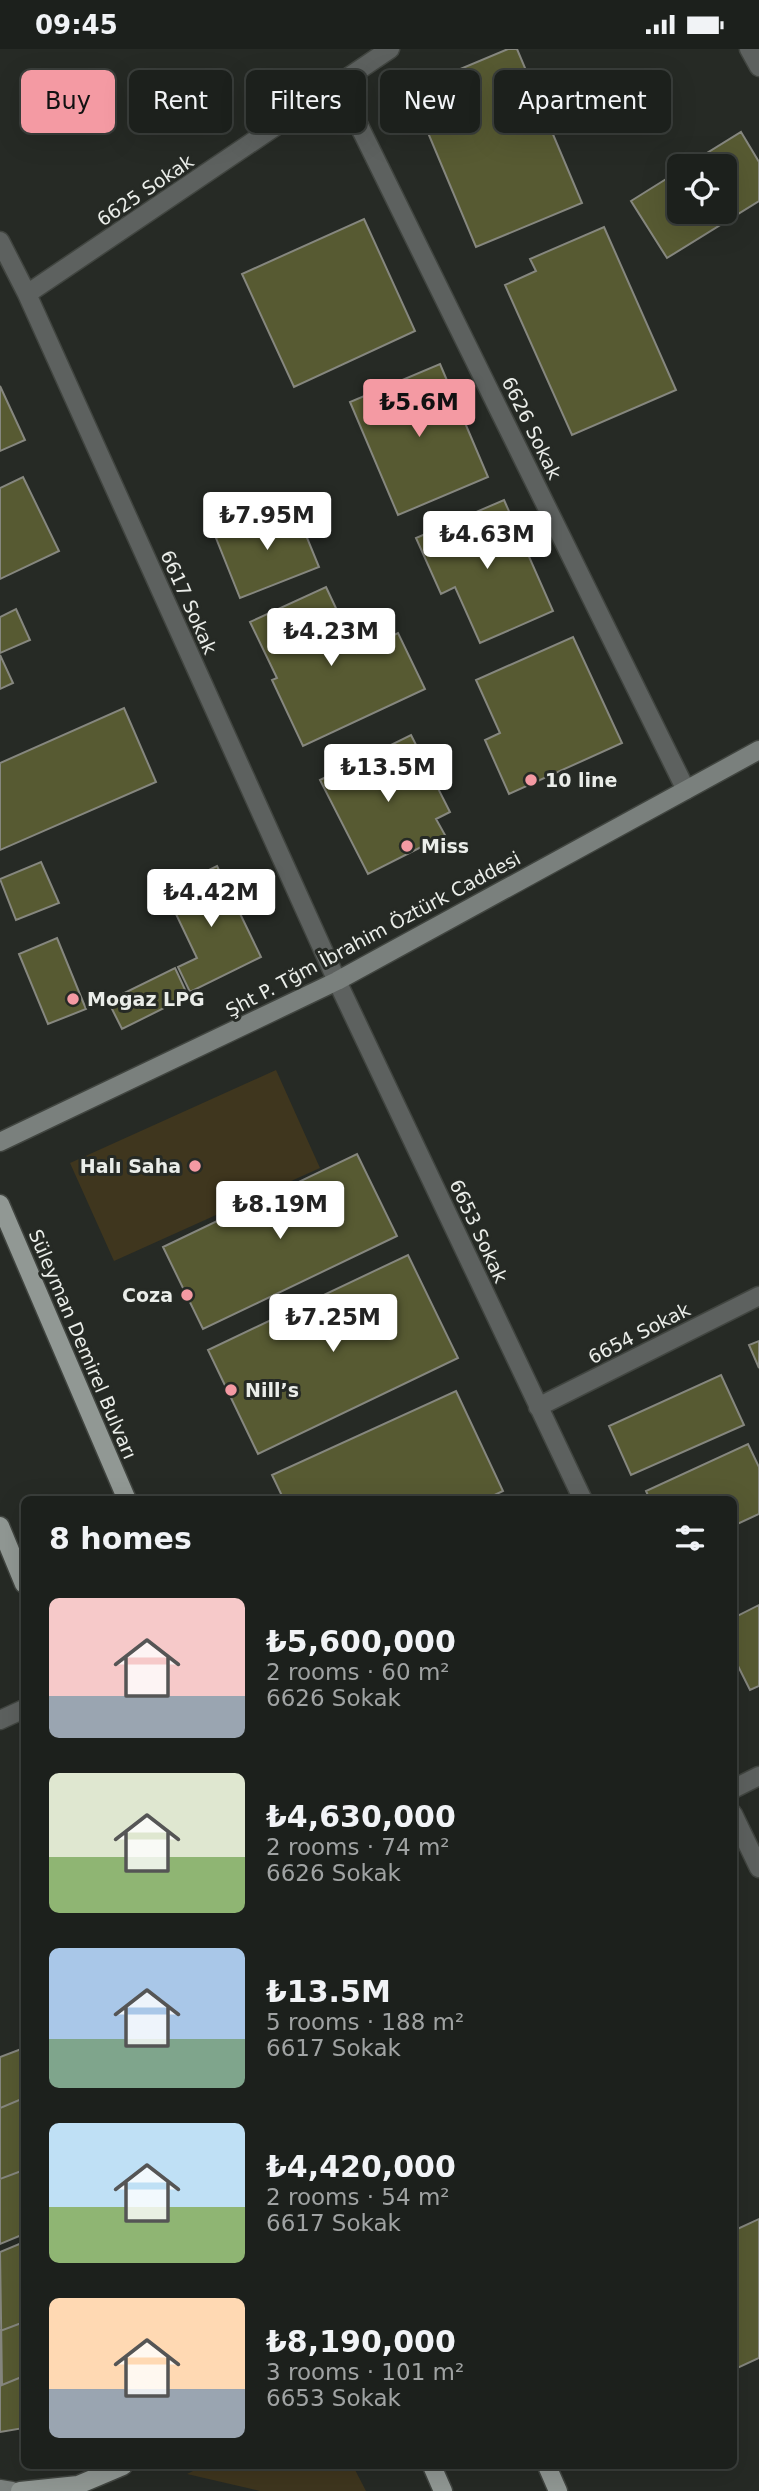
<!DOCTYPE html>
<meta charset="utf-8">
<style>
body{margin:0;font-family:"DejaVu Sans",sans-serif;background:#292d29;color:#f1f3f6;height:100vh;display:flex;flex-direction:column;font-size:26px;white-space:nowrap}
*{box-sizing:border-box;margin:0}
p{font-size:23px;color:#a0a3a3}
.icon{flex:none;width:38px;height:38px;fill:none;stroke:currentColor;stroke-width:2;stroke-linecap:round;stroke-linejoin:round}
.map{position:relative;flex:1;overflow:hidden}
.details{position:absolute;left:21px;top:1447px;width:716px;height:973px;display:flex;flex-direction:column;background:#1c201c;border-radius:10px;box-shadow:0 7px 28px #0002,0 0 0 2px #3a3e3b}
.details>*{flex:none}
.guide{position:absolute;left:21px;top:21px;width:718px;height:63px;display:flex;gap:14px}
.controls{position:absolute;left:667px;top:105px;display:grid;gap:14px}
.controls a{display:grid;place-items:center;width:70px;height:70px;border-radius:10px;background:#1c201c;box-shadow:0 7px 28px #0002,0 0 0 2px #3a3e3b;font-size:35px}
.price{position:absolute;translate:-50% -60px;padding:0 16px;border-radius:7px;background:#fff;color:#222;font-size:23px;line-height:46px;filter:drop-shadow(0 2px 4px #0008)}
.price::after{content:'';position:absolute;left:50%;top:42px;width:21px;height:16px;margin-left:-10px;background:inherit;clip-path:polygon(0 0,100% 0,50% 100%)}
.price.active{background:#f49aa3;color:#111}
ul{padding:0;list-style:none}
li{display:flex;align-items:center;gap:21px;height:175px;padding:0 28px}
li span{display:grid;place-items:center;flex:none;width:196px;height:140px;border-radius:10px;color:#555}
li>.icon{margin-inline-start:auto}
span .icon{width:84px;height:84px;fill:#fffc;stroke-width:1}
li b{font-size:30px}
h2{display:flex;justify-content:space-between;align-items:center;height:84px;padding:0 28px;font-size:30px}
.tag{padding:0 24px;border-radius:10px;background:#1c201c;box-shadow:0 7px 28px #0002,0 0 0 2px #3a3e3b;font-size:24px;line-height:63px}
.tag.active{background:#f49aa3;color:#111}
.status{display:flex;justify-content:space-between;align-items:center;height:49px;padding:0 35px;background:#1c201c;direction:ltr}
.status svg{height:19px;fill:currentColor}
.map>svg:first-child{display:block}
.green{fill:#3f361e}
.building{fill:#575a32;stroke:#86877f;stroke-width:2}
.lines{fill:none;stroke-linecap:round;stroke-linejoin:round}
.minor-casing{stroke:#414540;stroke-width:21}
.tertiary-casing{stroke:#414540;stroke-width:21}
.secondary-casing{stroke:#414540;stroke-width:21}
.primary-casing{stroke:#414540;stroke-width:21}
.minor{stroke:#5d615f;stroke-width:18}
.tertiary{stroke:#5d615f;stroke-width:18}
.secondary{stroke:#7a807d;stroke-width:18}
.primary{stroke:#919894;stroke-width:18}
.poi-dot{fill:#f49aa3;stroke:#262a25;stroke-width:2.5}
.labels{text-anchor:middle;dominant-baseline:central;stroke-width:6;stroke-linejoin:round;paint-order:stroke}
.street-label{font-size:19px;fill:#eaede9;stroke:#262a25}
.poi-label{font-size:19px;font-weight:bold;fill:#eaede9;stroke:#262a25;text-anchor:start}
</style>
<div class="status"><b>09:45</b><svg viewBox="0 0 49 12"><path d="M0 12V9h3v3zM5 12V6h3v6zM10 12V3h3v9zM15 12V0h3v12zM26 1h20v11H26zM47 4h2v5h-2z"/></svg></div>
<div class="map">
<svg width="759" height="2442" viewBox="0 0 759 2442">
<rect width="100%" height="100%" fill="#262a25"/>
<path class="green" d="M276,1021L320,1119L114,1212L70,1114Z
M203,2417H353L366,2442H260L187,2425Z"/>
<path class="building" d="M508,0H517L582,154L476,198L410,41Z
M741,83L759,113V152L667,209L631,152L679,122V163H724V117H686Z
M364,170L415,282L294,338L242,225Z
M604,178L676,341L572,386L505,236L536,222L530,210Z
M440,315L488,428L398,466L350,353Z
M0,337L25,391L0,402Z
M23,428L59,502L0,530V439Z
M504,451L553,562L480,594L455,538L441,545L416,489Z
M294,457L319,518L240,549L216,489Z
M326,538L357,604L398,584L425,640L303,697L272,631L277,629L250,573Z
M16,560L30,591L0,604V568Z
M573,588L622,694L509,745L485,691L500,684L476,631Z
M0,606L13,634L0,640Z
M124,659L156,733L0,801V714Z
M411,686L450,763L436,770L445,786L368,825L320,731Z
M41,813L59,854L16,871L0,830Z
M217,817L261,908L190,943L178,918L197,909L165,842Z
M57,889L86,960L48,975L19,905Z
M175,919L188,947L122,980L108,952Z
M357,1105L397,1187L203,1280L163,1198Z
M408,1206L458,1309L258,1405L208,1301Z
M759,1292V1319L749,1296Z
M721,1326L744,1376L631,1426L609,1377Z
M456,1342L503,1442L484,1451H284L272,1426Z
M748,1395L759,1418V1465L733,1477V1451H650L646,1442Z
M759,1556V1637L750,1641L733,1607V1569Z
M24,1999V2121L0,2130V2008Z
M24,2049V2185L0,2195V2059Z
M759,2170V2309L733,2321V2182Z
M24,2193V2327L2,2336L0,2203Z
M24,2273V2379L0,2383V2282Z"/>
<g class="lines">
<defs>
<path id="minor" d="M749,0L759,18
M339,36L686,741
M0,192L27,245L337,932L583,1451
M27,245L390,0
M538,1358L759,1247
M0,1671L24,1660
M733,1765L759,1819"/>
<path id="tertiary" d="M733,1740L759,1727"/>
<path id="secondary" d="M0,1093L337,932L759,701
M0,2440L12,2442"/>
<path id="primary" d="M0,1155L127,1451
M0,1477L24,1535
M432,2417L443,2442
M547,2417L558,2442
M20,2442L78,2436L123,2417"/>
</defs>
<use href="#minor" class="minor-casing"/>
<use href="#tertiary" class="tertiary-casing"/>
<use href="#secondary" class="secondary-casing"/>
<use href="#primary" class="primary-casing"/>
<use href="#minor" class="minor"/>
<use href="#tertiary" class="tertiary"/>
<use href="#secondary" class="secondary"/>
<use href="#primary" class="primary"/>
</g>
<g class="poi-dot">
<circle cx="531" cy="731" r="7"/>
<circle cx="407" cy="797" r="7"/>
<circle cx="73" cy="950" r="7"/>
<circle cx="195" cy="1117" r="7"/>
<circle cx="187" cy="1246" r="7"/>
<circle cx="231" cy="1341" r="7"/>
</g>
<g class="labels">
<g class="street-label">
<text transform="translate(145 141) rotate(-34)">6625 Sokak</text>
<text transform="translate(532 379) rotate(64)">6626 Sokak</text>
<text transform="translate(189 553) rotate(66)">6617 Sokak</text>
<text transform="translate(373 885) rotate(-28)">Şht P. Tğm İbrahim Öztürk Caddesi</text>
<text transform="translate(479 1182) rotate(65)">6653 Sokak</text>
<text transform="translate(639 1284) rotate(-27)">6654 Sokak</text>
<text transform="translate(83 1295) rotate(67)">Süleyman Demirel Bulvarı</text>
</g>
<g class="poi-label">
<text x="545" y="731">10 line</text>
<text x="421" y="797">Miss</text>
<text x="87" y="950">Mogaz LPG</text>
<text x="181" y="1117" text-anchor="end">Halı Saha</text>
<text x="173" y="1246" text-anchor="end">Coza</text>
<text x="245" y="1341">Nill’s</text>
</g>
</g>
</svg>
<div class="controls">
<a><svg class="icon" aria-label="locate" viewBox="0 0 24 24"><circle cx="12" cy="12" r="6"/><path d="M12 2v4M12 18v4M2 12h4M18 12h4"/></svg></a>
</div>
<b class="price active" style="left:419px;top:390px">₺5.6M</b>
<b class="price" style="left:267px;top:503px">₺7.95M</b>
<b class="price" style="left:487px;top:522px">₺4.63M</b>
<b class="price" style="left:331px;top:619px">₺4.23M</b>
<b class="price" style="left:388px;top:755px">₺13.5M</b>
<b class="price" style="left:211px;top:880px">₺4.42M</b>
<b class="price" style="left:280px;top:1192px">₺8.19M</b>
<b class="price" style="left:333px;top:1305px">₺7.25M</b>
<div class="guide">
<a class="tag active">Buy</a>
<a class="tag">Rent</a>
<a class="tag">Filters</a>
<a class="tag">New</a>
<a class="tag">Apartment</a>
</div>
<section class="details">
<h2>8 homes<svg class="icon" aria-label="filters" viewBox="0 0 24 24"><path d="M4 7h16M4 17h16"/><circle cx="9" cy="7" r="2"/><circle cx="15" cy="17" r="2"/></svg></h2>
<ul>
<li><span style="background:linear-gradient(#f6c9c9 70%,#9aa5b1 0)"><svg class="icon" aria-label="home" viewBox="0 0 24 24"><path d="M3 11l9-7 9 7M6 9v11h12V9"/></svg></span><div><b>₺5,600,000</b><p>2 rooms · 60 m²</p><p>6626 Sokak</p></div></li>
<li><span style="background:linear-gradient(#dfe7d0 60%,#8fb573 0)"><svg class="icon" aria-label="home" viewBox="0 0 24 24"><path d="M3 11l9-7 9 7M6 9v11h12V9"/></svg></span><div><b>₺4,630,000</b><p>2 rooms · 74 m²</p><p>6626 Sokak</p></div></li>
<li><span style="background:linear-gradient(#a9c7e8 65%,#7fa58c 0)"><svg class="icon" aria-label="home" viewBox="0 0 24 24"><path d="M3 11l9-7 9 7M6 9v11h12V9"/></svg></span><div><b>₺13.5M</b><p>5 rooms · 188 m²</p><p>6617 Sokak</p></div></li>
<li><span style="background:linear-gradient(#bfe0f5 60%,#8fb573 0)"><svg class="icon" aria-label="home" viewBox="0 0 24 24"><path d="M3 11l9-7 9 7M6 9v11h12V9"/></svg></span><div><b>₺4,420,000</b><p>2 rooms · 54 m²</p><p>6617 Sokak</p></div></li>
<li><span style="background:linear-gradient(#ffd9b3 65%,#9aa5b1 0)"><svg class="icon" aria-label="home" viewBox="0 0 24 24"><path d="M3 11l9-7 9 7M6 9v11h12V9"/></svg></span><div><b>₺8,190,000</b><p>3 rooms · 101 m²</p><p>6653 Sokak</p></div></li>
</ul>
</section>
</div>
